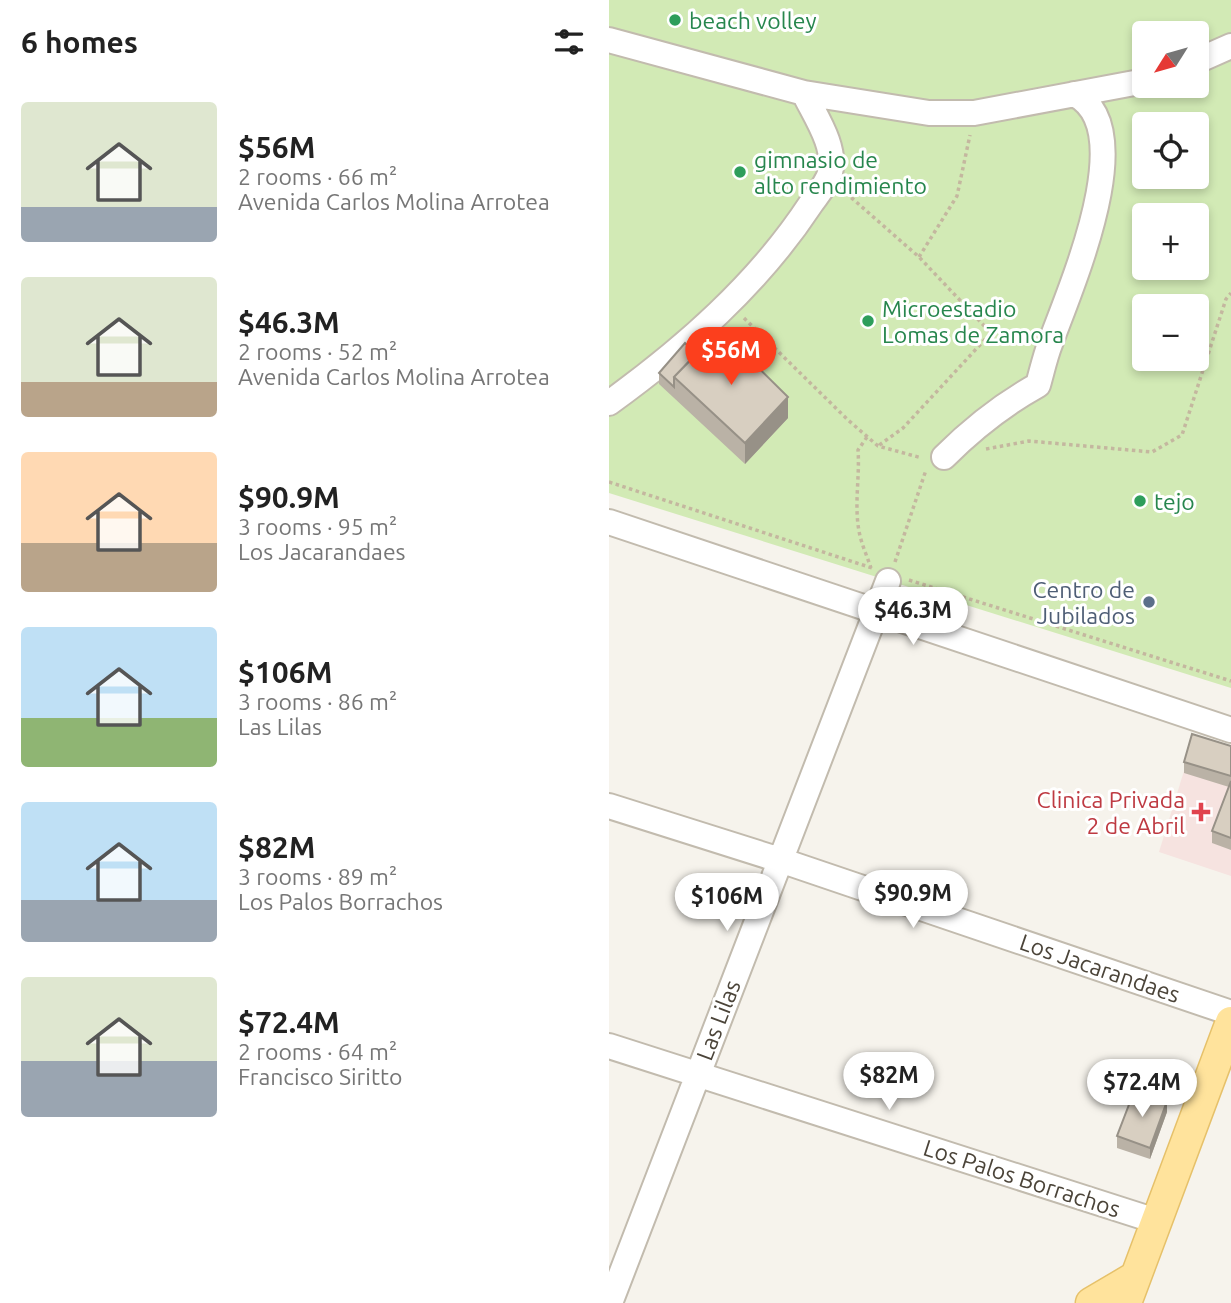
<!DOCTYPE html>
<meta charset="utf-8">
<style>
body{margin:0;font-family:Ubuntu,sans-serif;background:#f2f2f2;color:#222;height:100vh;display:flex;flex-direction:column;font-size:26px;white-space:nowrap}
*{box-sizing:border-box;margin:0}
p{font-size:23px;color:#767676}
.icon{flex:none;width:38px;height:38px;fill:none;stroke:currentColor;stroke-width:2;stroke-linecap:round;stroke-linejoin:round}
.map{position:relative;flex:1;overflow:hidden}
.panel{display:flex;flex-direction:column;background:#fff;width:609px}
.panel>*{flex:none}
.needle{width:46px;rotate:233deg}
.fabs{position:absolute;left:523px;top:21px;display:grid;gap:14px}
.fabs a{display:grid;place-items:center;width:77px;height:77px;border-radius:7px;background:#fff;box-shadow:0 4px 10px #0003;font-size:35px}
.price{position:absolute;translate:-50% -60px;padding:0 16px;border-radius:24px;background:#fff;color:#222;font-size:23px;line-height:46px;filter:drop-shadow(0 2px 4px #0008)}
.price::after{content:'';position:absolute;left:50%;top:42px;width:21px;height:16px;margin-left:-10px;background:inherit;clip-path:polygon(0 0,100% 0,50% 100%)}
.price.active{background:#fc3f1d;color:#fff}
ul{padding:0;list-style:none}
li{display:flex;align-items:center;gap:21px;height:175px;padding:0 21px}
li span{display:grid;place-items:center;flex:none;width:196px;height:140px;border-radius:7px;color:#555}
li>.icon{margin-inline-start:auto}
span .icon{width:84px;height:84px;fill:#fffc;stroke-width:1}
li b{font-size:30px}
h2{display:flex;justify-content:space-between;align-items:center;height:84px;padding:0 21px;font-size:30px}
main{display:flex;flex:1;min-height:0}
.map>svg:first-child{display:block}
.medical{fill:#f6e3e0}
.green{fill:#d2eab5;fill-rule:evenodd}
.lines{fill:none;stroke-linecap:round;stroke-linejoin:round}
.minor-casing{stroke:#c2bbae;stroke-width:28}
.major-casing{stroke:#e6c16a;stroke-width:33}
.path{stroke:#c4b79f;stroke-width:3.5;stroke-dasharray:3.5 3.5;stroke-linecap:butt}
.minor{stroke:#fff;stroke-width:24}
.major{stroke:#ffe39c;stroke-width:30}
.wall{fill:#bab2a6}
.shaded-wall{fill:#979187}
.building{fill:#d8cfc1;stroke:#979187;stroke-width:2}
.leisure-dot{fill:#2e9e5b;stroke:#fff;stroke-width:2.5}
.service-dot{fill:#5c6f8a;stroke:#fff;stroke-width:2.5}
.health-dot{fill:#e0444e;stroke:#fff;stroke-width:2.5}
.labels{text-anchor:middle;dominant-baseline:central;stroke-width:6;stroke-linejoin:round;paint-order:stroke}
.leisure-label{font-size:23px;fill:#27864d;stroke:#fff;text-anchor:start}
.service-label{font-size:23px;fill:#4e5e75;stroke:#fff;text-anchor:end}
.health-label{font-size:23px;fill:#be3a42;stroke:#fff;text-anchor:end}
.street-label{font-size:23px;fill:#4b4439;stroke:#fff}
</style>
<main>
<section class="panel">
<h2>6 homes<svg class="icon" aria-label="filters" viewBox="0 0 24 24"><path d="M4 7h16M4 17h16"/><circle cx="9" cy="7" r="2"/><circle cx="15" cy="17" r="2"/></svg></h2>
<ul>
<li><span style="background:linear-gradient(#dfe7d0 75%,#9aa5b1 0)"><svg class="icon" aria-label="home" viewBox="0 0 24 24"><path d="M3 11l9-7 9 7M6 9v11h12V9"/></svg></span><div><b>$56M</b><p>2 rooms · 66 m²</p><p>Avenida Carlos Molina Arrotea</p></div></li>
<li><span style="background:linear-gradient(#dfe7d0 75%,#b9a48a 0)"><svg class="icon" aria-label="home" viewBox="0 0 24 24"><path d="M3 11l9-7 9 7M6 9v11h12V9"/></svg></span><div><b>$46.3M</b><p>2 rooms · 52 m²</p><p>Avenida Carlos Molina Arrotea</p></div></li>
<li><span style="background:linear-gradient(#ffd9b3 65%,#b9a48a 0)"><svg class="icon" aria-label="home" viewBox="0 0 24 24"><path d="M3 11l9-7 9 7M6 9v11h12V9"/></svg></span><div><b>$90.9M</b><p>3 rooms · 95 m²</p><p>Los Jacarandaes</p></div></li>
<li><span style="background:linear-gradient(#bfe0f5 65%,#8fb573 0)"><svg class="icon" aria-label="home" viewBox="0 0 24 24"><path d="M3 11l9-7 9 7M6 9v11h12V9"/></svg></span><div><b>$106M</b><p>3 rooms · 86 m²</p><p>Las Lilas</p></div></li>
<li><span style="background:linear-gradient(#bfe0f5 70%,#9aa5b1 0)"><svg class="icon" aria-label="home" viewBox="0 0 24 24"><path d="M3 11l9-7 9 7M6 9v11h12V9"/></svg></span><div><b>$82M</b><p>3 rooms · 89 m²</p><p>Los Palos Borrachos</p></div></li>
<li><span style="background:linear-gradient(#dfe7d0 60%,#9aa5b1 0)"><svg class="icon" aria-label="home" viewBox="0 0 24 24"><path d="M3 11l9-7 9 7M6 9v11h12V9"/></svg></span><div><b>$72.4M</b><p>2 rooms · 64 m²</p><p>Francisco Siritto</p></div></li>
</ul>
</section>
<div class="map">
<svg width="622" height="1303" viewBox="0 0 622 1303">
<rect width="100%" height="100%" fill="#f6f3ec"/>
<path class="medical" d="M583,745L622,758V876L550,852Z"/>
<path class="green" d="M0,0H622V688L0,493ZM536,33H588V86H536ZM536,124H588V177H536ZM536,215H588V268H536ZM536,306H588V359H536Z"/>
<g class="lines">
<defs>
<path id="minor" d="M0,40L195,93C206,116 228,147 221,173C218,184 207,196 201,205C149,284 76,348 0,403
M588,61L622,46
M195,93L320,113H365L536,81
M335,457C364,428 393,405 429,385C433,371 436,357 441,344C459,293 534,127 465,94
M0,522L622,730
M0,806L171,860L622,1013
M0,1046L547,1221
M1,1303L279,581"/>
<path id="major" d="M482,1303L526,1277
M517,1303L622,1022"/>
</defs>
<use href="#minor" class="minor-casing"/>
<use href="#major" class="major-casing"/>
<path class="path" d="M237,193L310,257L382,333L294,428L269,446
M310,257L348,196L361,135
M135,318L239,420L269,446L313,458
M258,437L249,450C251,476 245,504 250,531C252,543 258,556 262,568
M377,449L420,441L543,452L573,435L617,299L622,293
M0,482L263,568
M286,562L317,470
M300,580L622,681"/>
<use href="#minor" class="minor"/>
<use href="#major" class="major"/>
</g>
<path class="wall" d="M50,373L179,418L136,464L50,384Z
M622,746V850L603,843V831L620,787L575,773V762Z
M558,1112L541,1159L508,1148V1136Z"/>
<path class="shaded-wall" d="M179,397V418L136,464V443Z
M558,1101V1112L541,1159V1148Z"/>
<path class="building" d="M111,330L179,397L136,443L65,377Z
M76,343L87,354L65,377V387L50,373Z
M583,734L622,746V776L575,762Z
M622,781V838L603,831Z
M526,1089L558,1101L541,1148L508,1136Z"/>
<g class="leisure-dot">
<circle cx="66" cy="20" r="7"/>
<circle cx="131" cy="172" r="7"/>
<circle cx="259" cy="321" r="7"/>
<circle cx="531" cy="501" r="7"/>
</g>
<circle class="service-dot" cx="540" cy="602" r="7"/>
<path class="health-dot" d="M588.5 801.5h7v7h7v7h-7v7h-7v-7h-7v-7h7z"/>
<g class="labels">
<g class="leisure-label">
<text x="80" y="20">beach volley</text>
<text x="145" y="159">gimnasio de<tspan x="145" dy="26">alto rendimiento</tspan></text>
<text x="273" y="308">Microestadio<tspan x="273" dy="26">Lomas de Zamora</tspan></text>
<text x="545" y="501">tejo</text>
</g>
<g class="service-label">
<text x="526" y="589">Centro de<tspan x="526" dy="26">Jubilados</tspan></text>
</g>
<g class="health-label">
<text x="576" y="799">Clinica Privada<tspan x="576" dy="26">2 de Abril</tspan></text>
</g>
<g class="street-label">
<text transform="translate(491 968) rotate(19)">Los Jacarandaes</text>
<text transform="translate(109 1020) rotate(-69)">Las Lilas</text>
<text transform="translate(413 1178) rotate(18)">Los Palos Borrachos</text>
</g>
</g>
</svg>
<div class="fabs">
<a><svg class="needle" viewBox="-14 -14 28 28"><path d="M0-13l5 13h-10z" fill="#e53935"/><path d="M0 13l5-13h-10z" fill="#767676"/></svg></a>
<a><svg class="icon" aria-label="locate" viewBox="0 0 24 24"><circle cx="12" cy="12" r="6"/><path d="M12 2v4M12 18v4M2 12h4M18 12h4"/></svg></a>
<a>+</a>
<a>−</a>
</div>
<b class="price active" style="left:122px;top:387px">$56M</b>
<b class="price" style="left:304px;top:647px">$46.3M</b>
<b class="price" style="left:304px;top:930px">$90.9M</b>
<b class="price" style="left:118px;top:933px">$106M</b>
<b class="price" style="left:280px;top:1112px">$82M</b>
<b class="price" style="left:533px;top:1119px">$72.4M</b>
</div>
</main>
